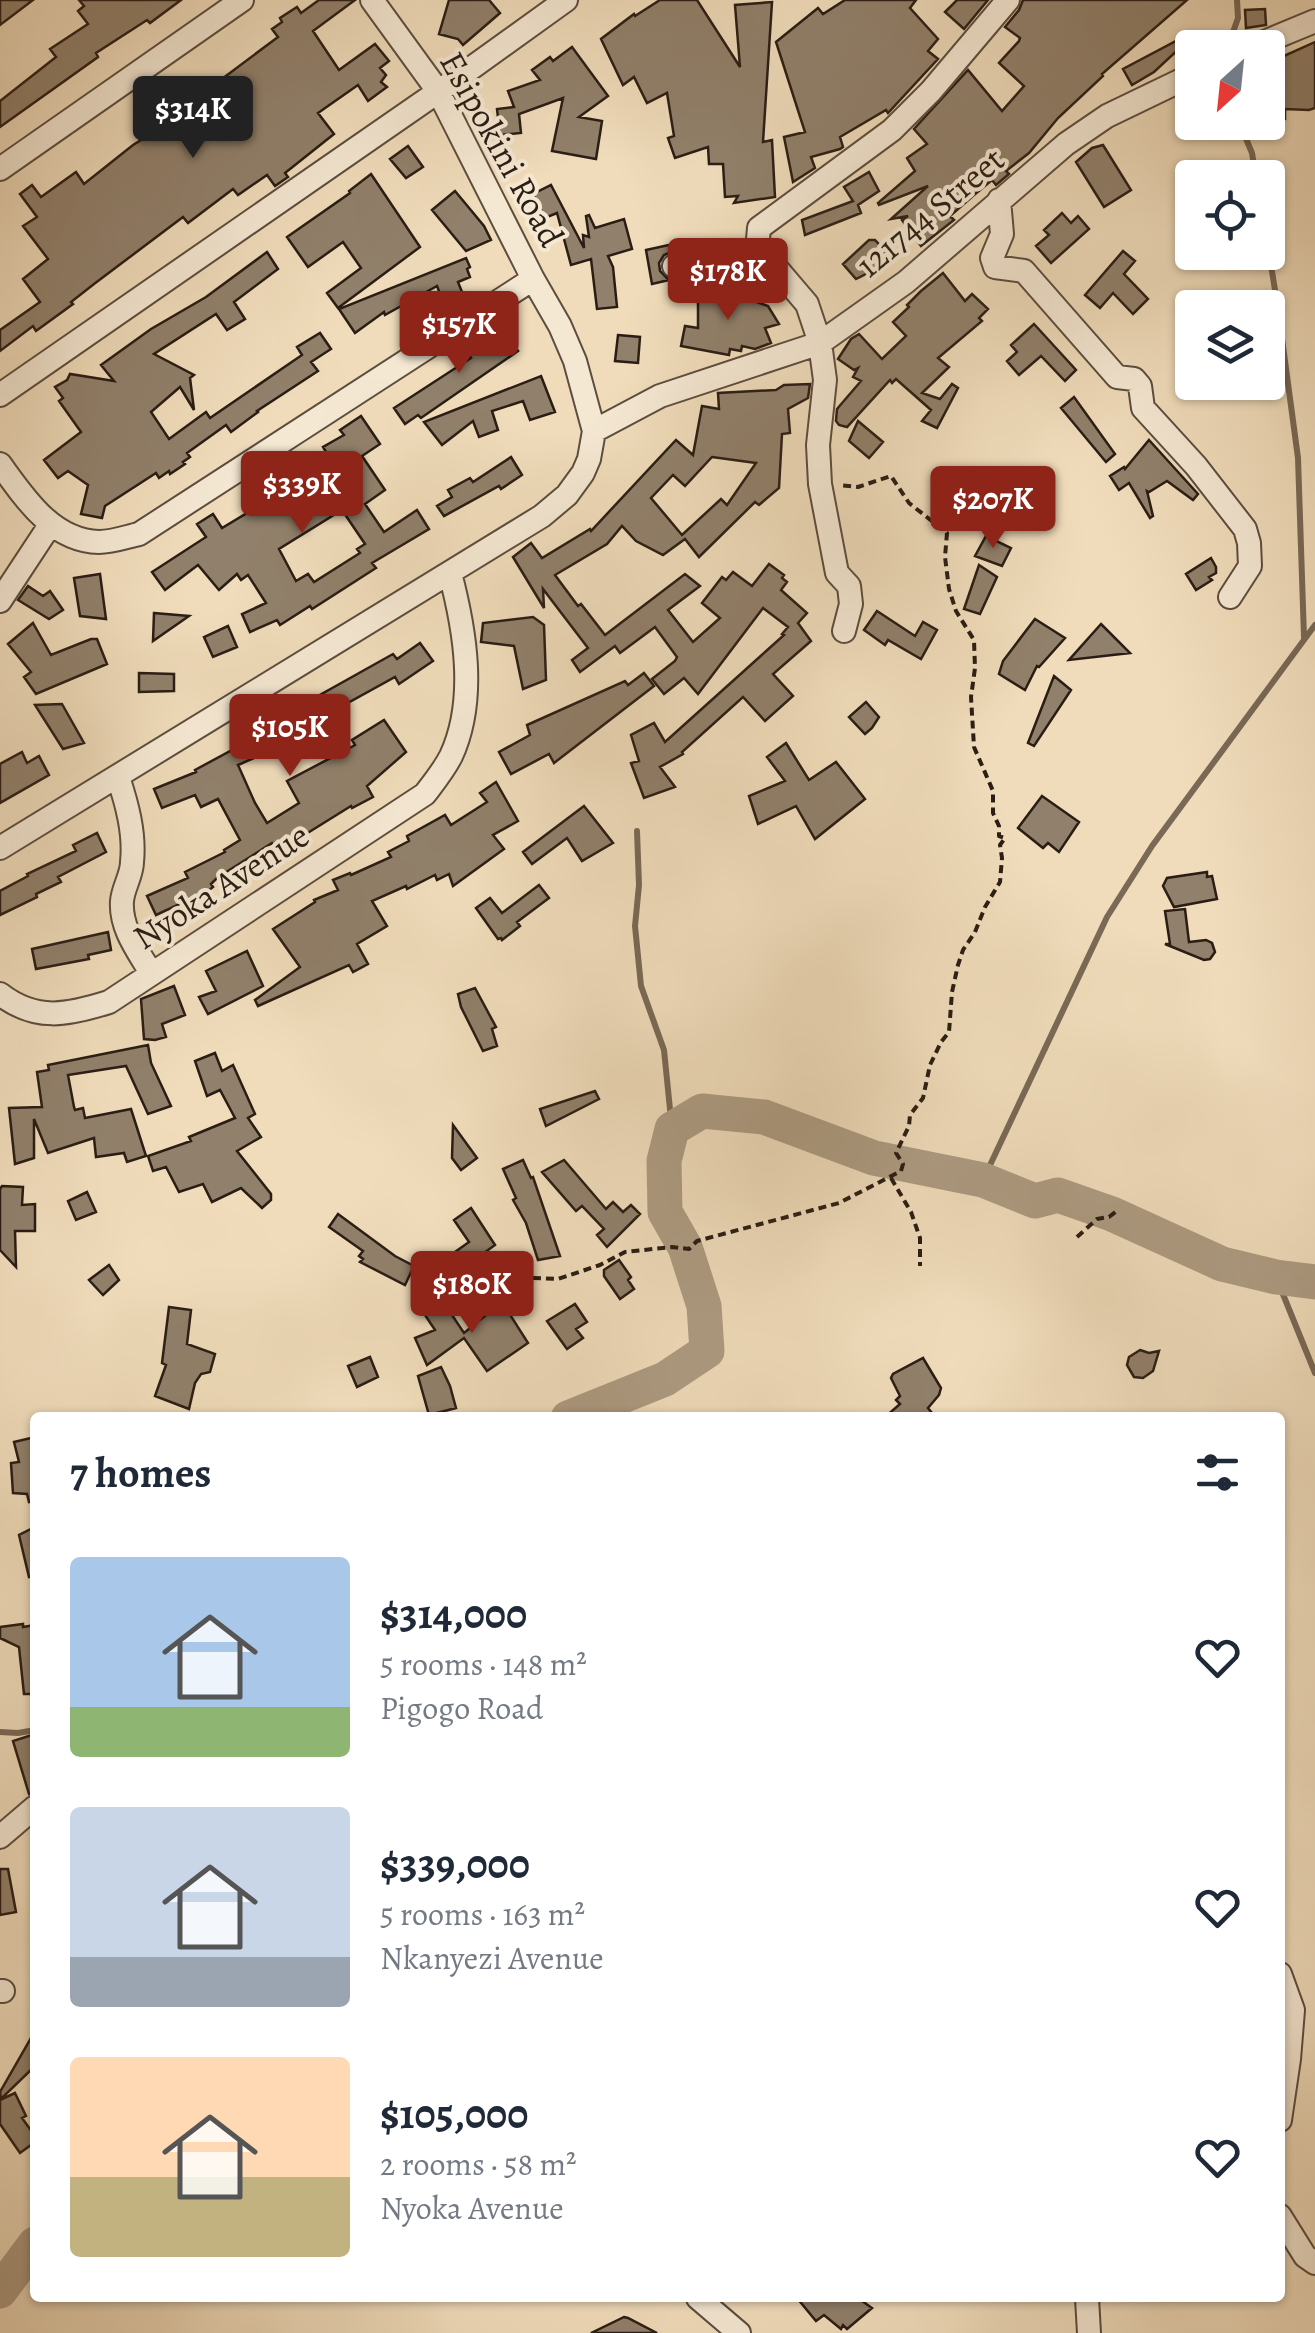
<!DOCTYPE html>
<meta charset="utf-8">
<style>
body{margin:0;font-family:Alegreya,serif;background:#f6f6f7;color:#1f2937;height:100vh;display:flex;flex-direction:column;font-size:38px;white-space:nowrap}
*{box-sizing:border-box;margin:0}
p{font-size:32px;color:#747a83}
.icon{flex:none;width:55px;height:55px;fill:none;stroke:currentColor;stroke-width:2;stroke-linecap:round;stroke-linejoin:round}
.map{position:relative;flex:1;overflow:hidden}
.sheet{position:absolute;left:30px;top:1412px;width:1255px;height:890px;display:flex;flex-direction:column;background:#fff;border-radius:10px;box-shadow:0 2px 8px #0004}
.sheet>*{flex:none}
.needle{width:65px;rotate:207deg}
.buttons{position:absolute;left:1175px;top:30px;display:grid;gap:20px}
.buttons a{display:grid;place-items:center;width:110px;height:110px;border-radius:10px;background:#fff;box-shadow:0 2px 8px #0004;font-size:50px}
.price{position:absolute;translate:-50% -85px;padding:0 22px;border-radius:10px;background:#8f2418;color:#fff;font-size:32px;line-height:65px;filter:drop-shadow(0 2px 5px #0008)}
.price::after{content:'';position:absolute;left:50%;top:60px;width:30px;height:22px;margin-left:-15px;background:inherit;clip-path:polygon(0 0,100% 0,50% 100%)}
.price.active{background:#222;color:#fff}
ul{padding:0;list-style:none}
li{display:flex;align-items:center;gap:30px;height:250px;padding:0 40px}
li span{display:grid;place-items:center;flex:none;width:280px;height:200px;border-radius:10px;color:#555}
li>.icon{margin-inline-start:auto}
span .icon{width:120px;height:120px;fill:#fffc;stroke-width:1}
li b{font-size:42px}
h2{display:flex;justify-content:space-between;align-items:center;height:120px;padding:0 40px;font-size:42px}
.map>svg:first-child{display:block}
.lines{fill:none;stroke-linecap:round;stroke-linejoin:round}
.stream{stroke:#796956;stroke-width:6}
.river{stroke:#ad9b82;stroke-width:35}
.building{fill:#91806b;stroke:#2a1d14;stroke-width:2.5;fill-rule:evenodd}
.minor-casing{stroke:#5c4d3e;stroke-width:26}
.path{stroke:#2a1d14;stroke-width:4;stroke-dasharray:8 5;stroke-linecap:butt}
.minor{stroke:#f5e8d3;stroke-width:22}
.labels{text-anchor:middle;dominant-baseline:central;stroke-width:8;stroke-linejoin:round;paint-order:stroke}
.street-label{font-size:35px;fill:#2a1d14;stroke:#f5e8d3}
</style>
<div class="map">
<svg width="1315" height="2333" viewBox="0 0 1315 2333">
<rect width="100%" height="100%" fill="#f0dcbb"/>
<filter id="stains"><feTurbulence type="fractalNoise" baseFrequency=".002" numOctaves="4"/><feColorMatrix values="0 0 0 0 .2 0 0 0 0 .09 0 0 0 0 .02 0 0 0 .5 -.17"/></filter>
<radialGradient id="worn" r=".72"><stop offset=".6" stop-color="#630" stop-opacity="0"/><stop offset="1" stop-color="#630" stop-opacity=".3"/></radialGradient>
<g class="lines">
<path class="stream" d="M1232,35L1238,18L1237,0
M1239,122L1252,153L1256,178
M1268,246L1278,309L1298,458L1304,637
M637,831L639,885L635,926L641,986L664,1050L672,1129
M983,1180L1107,917L1152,846L1315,625
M1276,1277L1315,1373
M0,1732L18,1733L35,1730"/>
<path class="river" d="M568,1418L665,1379L707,1351L704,1306L685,1247L665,1212L664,1161L672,1129L702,1111L764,1117L874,1158L983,1180L1035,1201L1058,1195L1112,1214L1222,1264L1276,1277L1315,1282
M0,2291L35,2244"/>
</g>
<path class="building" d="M0,0H33L0,25Z
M79,0H181L150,23L147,20L96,53L98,57L0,127V101L56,57L50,49L88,24L78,11L84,6Z
M319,0H355L313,31L339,70L375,44L389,61L380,68L386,75L381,82L387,87L368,101L358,85L318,113L334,134L285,173L288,177L275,186L267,175L238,195L233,189L188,223L183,217L94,284L71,302L73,304L36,331L33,326L0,351V330L40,302L23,279L48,259L23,226L37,217L20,194L32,185L41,197L76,172L84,184L133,145L169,123L164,117L189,100L191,102L278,37L272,29L282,22L280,18L297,7L301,13Z
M449,0H489L500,13L463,45L458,39L439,34Z
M660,0H697L740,67L735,5L772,2L763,142L772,140L775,197L734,203L738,196L725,197L723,164H709L708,147L675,158L668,138L674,136L667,93L647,103L634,77L623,85L601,39L634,14L635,16Z
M845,0H916L910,8L938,39L928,51L938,59L888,113L886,110L840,137L843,147L840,149L811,157L815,168L793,182L784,137L805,132L776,42L818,8L823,14Z
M957,0H988L964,29L945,12Z
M1023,0H1187L1102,74L1103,76L1058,118L1029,153L1006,171L1009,174L996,185L992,180L974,195L950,216L954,220L921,246L902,220L908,216L891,219L928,186L879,205L878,203L915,171L907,158L927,144L914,129L968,70L1002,111L1024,86L999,63L1019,41L1020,38L1005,27L1019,10Z
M1265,9L1266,25L1246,28L1245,10Z
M1178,40L1182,46L1154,72L1132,85L1123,69Z
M1315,42V108L1309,110L1285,109V119L1268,118V58L1282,51L1284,56Z
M572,47L608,96L579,117L602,121L596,159L552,151L563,98L519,114L521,133L500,135L497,109L514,107L508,91L540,80L532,70L550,57L553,61Z
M1103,145L1131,190L1104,207L1076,162L1092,148Z
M408,146L423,167L406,178L390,159Z
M869,172L879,191L858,205L861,213L805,235L802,220L853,201L844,187Z
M371,174L420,247L338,308L327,293L361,268L343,242L308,267L287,237L350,193L349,191Z
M551,185L584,248L583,235L589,237L586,216L589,215L595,228L624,219L632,249L608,256L613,267L617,307L597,309L591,259L571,265L557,213L545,218L533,194Z
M455,191L484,226L491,240L466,251L432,210Z
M1062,213L1071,223L1078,216L1089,229L1051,263L1036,246L1049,235L1044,230Z
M869,240H875L889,255L872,271L856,279L843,264Z
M678,243L679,249L664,255L659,263L660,271L669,280L652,284L646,250Z
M1123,251L1135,261L1124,274L1148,299L1133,314L1113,293L1100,308L1085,295Z
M267,252L278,269L234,302L245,319L227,330L216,314L154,354L194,375L190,378L194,410L180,387L151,412L169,439L206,412L210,418L302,355L297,347L320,333L331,349L311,362L318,371L257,411L258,412L231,432L226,425L187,453L190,457L183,462L185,464L170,474L169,471L159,478L156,473L105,506L102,518L81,514L88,485L68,471L58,478L44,460L81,432L59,401L63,398L55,387L67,380L70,374L114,381L101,365L151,329L206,297Z
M466,258L470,267L467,269L470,277L458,282L462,292L442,299L437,286L385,315L384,312L355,333L339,309Z
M943,273L965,301L972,294L988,309L979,318L982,321L938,358L949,367L922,393L940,399L952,384L958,388L937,428L922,421L931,410L896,379L892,383L890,380L847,427L839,425L836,421L837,409L861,381L853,377L858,368L854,370L838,359L851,339L859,334L882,359L906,336L893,322L909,307L907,305L921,291Z
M698,284L739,299L740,296L768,306L779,324L765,328L771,343L755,349L742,346L741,351L730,349L729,355L681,346L685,326L698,328Z
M1034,324L1076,370L1065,381L1041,356L1019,375L1007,361L1017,352L1011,345Z
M481,330L491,345L507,334L518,351L421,418L418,415L405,424L394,408L471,358L461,343Z
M618,335L640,337L638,363L615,361Z
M541,376L555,412L530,420L523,401L492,411L498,430L479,437L473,421L442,445L424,422Z
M810,384L808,398L788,409L790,433L782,434L779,488L759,505L755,502L699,557L685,539L663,555L636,541L622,526L607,544L555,575L578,606L581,604L605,635L685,574L700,586L668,610L693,642L720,618L702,603L722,577L726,580L733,572L752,586L769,564L784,575L782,578L787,582L781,590L807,613L798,623L811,641L773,674L793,696L765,721L743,697L682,752L683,754L660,767L675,787L644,798L631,763L639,761L631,735L654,723L665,742L784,635L782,634L788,627L763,608L698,694L684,678L664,694L652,679L675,661L677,657L655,627L620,653L615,646L580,672L572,660L588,648L543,589L544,608L513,557L531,543L542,558L590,529L591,531L676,440L693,455L702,406L719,409L718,393L776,390L784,385ZM712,457L756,463L727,505L721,499L682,535L651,498L673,475L685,486Z
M1074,397L1115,454L1106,462L1061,408Z
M361,416L380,444L362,456L385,490L365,504L384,532L417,510L429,529L372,563L376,568L312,609L310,606L280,625L277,620L250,632L242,614L266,603L248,575L241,580L237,574L219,590L198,565L165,590L152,572L206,537L197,524L213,514L222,528L267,501L264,497L282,486L283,488L329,457L323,447L344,435L340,430ZM342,510L365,544L357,549L360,553L314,582L308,574L296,581L279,549Z
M858,421L883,442L869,458L849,441Z
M1149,440L1198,494L1193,500L1167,481L1149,492L1147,491L1153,516L1150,518L1129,483L1119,490L1110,476L1124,467L1125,469Z
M511,457L522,475L501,489L499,486L444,516L437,506L452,497L448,490L470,478L473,482Z
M986,536L1011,548L1002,566L975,556Z
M1211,558L1216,567V573L1209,577L1212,580L1196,590L1186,574Z
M979,565L997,577L980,614L964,609Z
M100,574L106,619L80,616L74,578Z
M28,586L43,596L50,591L63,610L49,619L18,600Z
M877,611L915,636L923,622L937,630L921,659L888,640L885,645L864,630Z
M154,613L189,616L153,641Z
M533,617L544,625L546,680L523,689L514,646L481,642L483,623Z
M1035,619L1065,638L1039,667L1037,666L1025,690L999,674L1003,661Z
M33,623L51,655L91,639H97L107,664L36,694L24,677L31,672L8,644Z
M1101,624L1130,653L1069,660Z
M228,626L237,647L213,657L204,637Z
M420,643L433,661L399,684L395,677L299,730L302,737L238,765L255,803L267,823L299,803L287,781L355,745L352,740L384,720L406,752L367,786L373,797L352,808L351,806L306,834L279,855L272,843L217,878L211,884L213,887L208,891L156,915L147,896L188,878L185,872L225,852L224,850L240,840L218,799L201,807L195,795L162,808L154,789L196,772L195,770L243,744L241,742L280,724L277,719L393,654L397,659Z
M139,673L174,674V691L139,692Z
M644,673L654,686L554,763L549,754L511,774L499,752L530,735L527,725L625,681L628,685Z
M1054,676L1071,690L1034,746L1028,743Z
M866,702L879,717L872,728L865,734L849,717Z
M62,704L84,743L63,749L35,705Z
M786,743L809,780L836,762L865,799L815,839L796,806L758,824L749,796L785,781L767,757Z
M22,752L27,763L39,756L49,775L0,803V764Z
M496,782L518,821L493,835L504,849L453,886L449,874L437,880L435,875L407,889L406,886L372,901L387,926L357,944L368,964L353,972L349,965L258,1006L255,1000L300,967L273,929L315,902L314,900L338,890L333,880L350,873L351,875L391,857L388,852L409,841L407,836L445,815L451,825L487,802L480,793Z
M1042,796L1079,822L1059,852L1048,843L1043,848L1018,828Z
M584,806L613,843L582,861L567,838L532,864L523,852Z
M97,833L106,852L58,877L61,882L36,894L37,897L0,915V891L28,876L27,874L76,851L73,845Z
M1207,872V877L1212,876L1217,899L1174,907L1163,886L1167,878Z
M539,885L549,898L517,922L520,926L502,940L501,938L498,939L476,908L490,898L502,913Z
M1185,909L1189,942L1206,940L1212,943L1215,952L1210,959L1204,960L1165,944H1170L1165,911Z
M108,932L111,950L88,955L89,959L36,969L32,949Z
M247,951L263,986L208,1014L199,997L216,991L206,971Z
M174,986L185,1015L162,1024L166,1037L155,1040L144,1039L141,999Z
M475,988L496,1027L492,1029L497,1046L483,1051L461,1007L458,994Z
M148,1045L151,1063L171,1106L148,1114L126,1066L68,1075L74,1107L75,1110L83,1108L85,1118L131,1109L146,1156L127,1162L124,1153L96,1157L94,1138L48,1153L34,1119V1158L15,1164L9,1108L42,1107L37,1072L49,1070L48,1065Z
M215,1053L222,1071L233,1065L255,1114L248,1118L261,1137L237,1151L271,1194V1200L262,1208L241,1188L212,1202L203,1184L179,1192L166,1167L153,1171L148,1156L191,1141L189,1137L235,1118L220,1090L207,1096L195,1061Z
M595,1091L599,1099L546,1126L540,1109Z
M453,1125L477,1158L461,1170L452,1158Z
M523,1160L531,1178L533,1177L560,1256L538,1260L526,1223L513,1200L516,1198L503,1169Z
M564,1160L606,1209L613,1202L623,1212L631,1205L640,1214L607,1247L597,1235L604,1229L582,1206L576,1211L542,1172Z
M2,1186L23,1187L22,1205L35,1204V1231H15L16,1267L0,1250V1189Z
M87,1192L96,1212L76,1220L68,1201Z
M471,1208L495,1245L466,1266L455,1252L469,1242L454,1220Z
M338,1214L395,1256L414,1266L405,1285L360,1262L363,1259L359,1256L363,1251L329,1227Z
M619,1260L631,1277L628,1280L634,1289L620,1299L604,1276V1270Z
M109,1265L119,1280L103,1295L89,1280Z
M442,1300L464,1333L502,1302L528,1343L487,1371L464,1338L427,1365L415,1338L435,1330L423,1312Z
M575,1304L587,1322L576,1329L583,1338L567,1349L547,1321Z
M169,1307L191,1310L187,1344L215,1354L210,1372L201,1374L195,1383L189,1409L155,1396L166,1365L162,1363Z
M1140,1350L1149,1353L1159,1351L1153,1371L1143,1378L1134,1377L1127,1365L1129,1357Z
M370,1357L378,1377L357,1387L348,1366Z
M923,1358L941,1388L939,1395L928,1408L936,1418H884L900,1404L896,1400L900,1396L891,1378L893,1374Z
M441,1367L450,1386L456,1408L429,1415L418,1376Z
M35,1437V1501L29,1502L27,1494L13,1493L11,1463L19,1462L14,1442Z
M35,1527V1576L29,1577L19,1535Z
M23,1624V1627L35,1625V1694H24L19,1647L0,1638V1627Z
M35,1734V1792L29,1794L13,1741Z
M0,1869H8L16,1912L0,1915Z
M35,2031V2066L1,2099L0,2092Z
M15,2093L26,2116L22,2118L35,2136V2142L20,2153L0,2124V2100Z
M797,2298H858L872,2308L847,2329L843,2325L841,2329L824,2315L816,2321Z
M624,2317L628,2318L657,2333H591Z"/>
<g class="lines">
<defs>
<path id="minor" d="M1250,48L1315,21
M0,169L242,0
M999,200L1002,234L992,258L995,267L1024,271L1117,377L1134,379L1140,386L1143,408L1196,466L1245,529L1249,543L1250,566L1230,597
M756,261L759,228L892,130L931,91L1008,0
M674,266L711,255L749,258L778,270L807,304L820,343L825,380L818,445L820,484L837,573L849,586L851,604L844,631
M0,395L452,82L566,0
M594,431L660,396L820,343L906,282L1066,144L1107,116L1192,75
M0,464C24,497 52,541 99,542C112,542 126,537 139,534L533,279
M0,601L50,525
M118,777C127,804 135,833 132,862C132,875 123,888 122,901C120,928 138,951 151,973
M0,848L542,516L567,495L583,473L589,459L594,431L575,361L560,326L533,279L438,91L372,0
M0,994C36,1022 68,1015 109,1002L425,794C434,782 444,770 451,756C477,700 465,630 450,573
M0,1837L35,1807
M1280,1974L1293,2010L1289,2059L1280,2120
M0,1991H3
M1280,2216L1305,2256L1315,2263
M698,2298L739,2333
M1087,2298L1089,2333"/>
</defs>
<use href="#minor" class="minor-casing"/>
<path class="path" d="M891,1178L911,1212L920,1238V1266
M1077,1237L1097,1219L1109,1217L1118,1210
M455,1275L558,1279L600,1265L625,1252L672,1247L689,1249L697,1241L839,1203L901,1171L903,1164L896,1153L909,1126L910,1115L923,1098L930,1065L941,1042L949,1032L952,992L958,965L963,950L975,932L985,907L1000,882L1002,858L1000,845L1005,838L999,836V826L993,813V791L974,747L971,697L975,668L974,640L956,611L949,589L945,557L947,533L909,503L891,476L858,487L839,485"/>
<use href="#minor" class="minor"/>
</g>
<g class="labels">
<g class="street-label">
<text transform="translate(502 149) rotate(61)">Esipokini Road</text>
<text transform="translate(930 212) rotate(-40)">121744 Street</text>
<text transform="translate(221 886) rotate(-33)">Nyoka Avenue</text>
</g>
</g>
<rect width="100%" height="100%" filter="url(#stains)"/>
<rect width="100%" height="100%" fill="url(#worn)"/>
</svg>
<div class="buttons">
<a><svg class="needle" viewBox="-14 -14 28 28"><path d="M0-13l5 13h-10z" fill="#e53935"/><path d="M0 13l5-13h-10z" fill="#747a83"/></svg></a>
<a><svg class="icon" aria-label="locate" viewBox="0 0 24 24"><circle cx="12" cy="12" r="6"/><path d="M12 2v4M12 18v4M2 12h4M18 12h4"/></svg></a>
<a><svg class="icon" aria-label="layers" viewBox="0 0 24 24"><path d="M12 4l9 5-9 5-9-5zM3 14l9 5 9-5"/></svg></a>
</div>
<b class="price active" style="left:193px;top:161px">$314K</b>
<b class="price" style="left:728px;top:323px">$178K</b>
<b class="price" style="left:459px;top:376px">$157K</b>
<b class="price" style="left:302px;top:536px">$339K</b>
<b class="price" style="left:993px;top:551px">$207K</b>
<b class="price" style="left:290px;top:779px">$105K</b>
<b class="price" style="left:472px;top:1336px">$180K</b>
<section class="sheet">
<h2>7 homes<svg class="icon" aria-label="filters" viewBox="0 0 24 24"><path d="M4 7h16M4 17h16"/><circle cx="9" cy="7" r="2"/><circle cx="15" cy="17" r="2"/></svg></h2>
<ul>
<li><span style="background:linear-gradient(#a9c7e8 75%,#8fb573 0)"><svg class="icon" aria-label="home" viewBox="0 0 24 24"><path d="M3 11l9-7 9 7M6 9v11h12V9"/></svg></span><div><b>$314,000</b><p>5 rooms · 148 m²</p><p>Pigogo Road</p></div><svg class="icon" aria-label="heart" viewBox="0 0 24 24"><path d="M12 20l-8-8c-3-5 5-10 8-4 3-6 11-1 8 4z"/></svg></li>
<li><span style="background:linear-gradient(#c9d6e8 75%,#9aa5b1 0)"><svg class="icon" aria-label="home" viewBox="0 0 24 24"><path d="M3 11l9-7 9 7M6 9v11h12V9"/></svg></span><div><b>$339,000</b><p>5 rooms · 163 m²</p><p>Nkanyezi Avenue</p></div><svg class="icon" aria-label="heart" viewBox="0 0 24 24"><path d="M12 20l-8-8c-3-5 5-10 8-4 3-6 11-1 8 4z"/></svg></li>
<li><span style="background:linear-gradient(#ffd9b3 60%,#c2b280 0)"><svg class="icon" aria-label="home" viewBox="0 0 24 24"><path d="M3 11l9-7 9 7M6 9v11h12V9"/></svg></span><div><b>$105,000</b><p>2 rooms · 58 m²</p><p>Nyoka Avenue</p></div><svg class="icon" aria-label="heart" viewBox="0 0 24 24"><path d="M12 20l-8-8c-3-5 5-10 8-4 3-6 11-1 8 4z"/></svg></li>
</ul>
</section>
</div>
